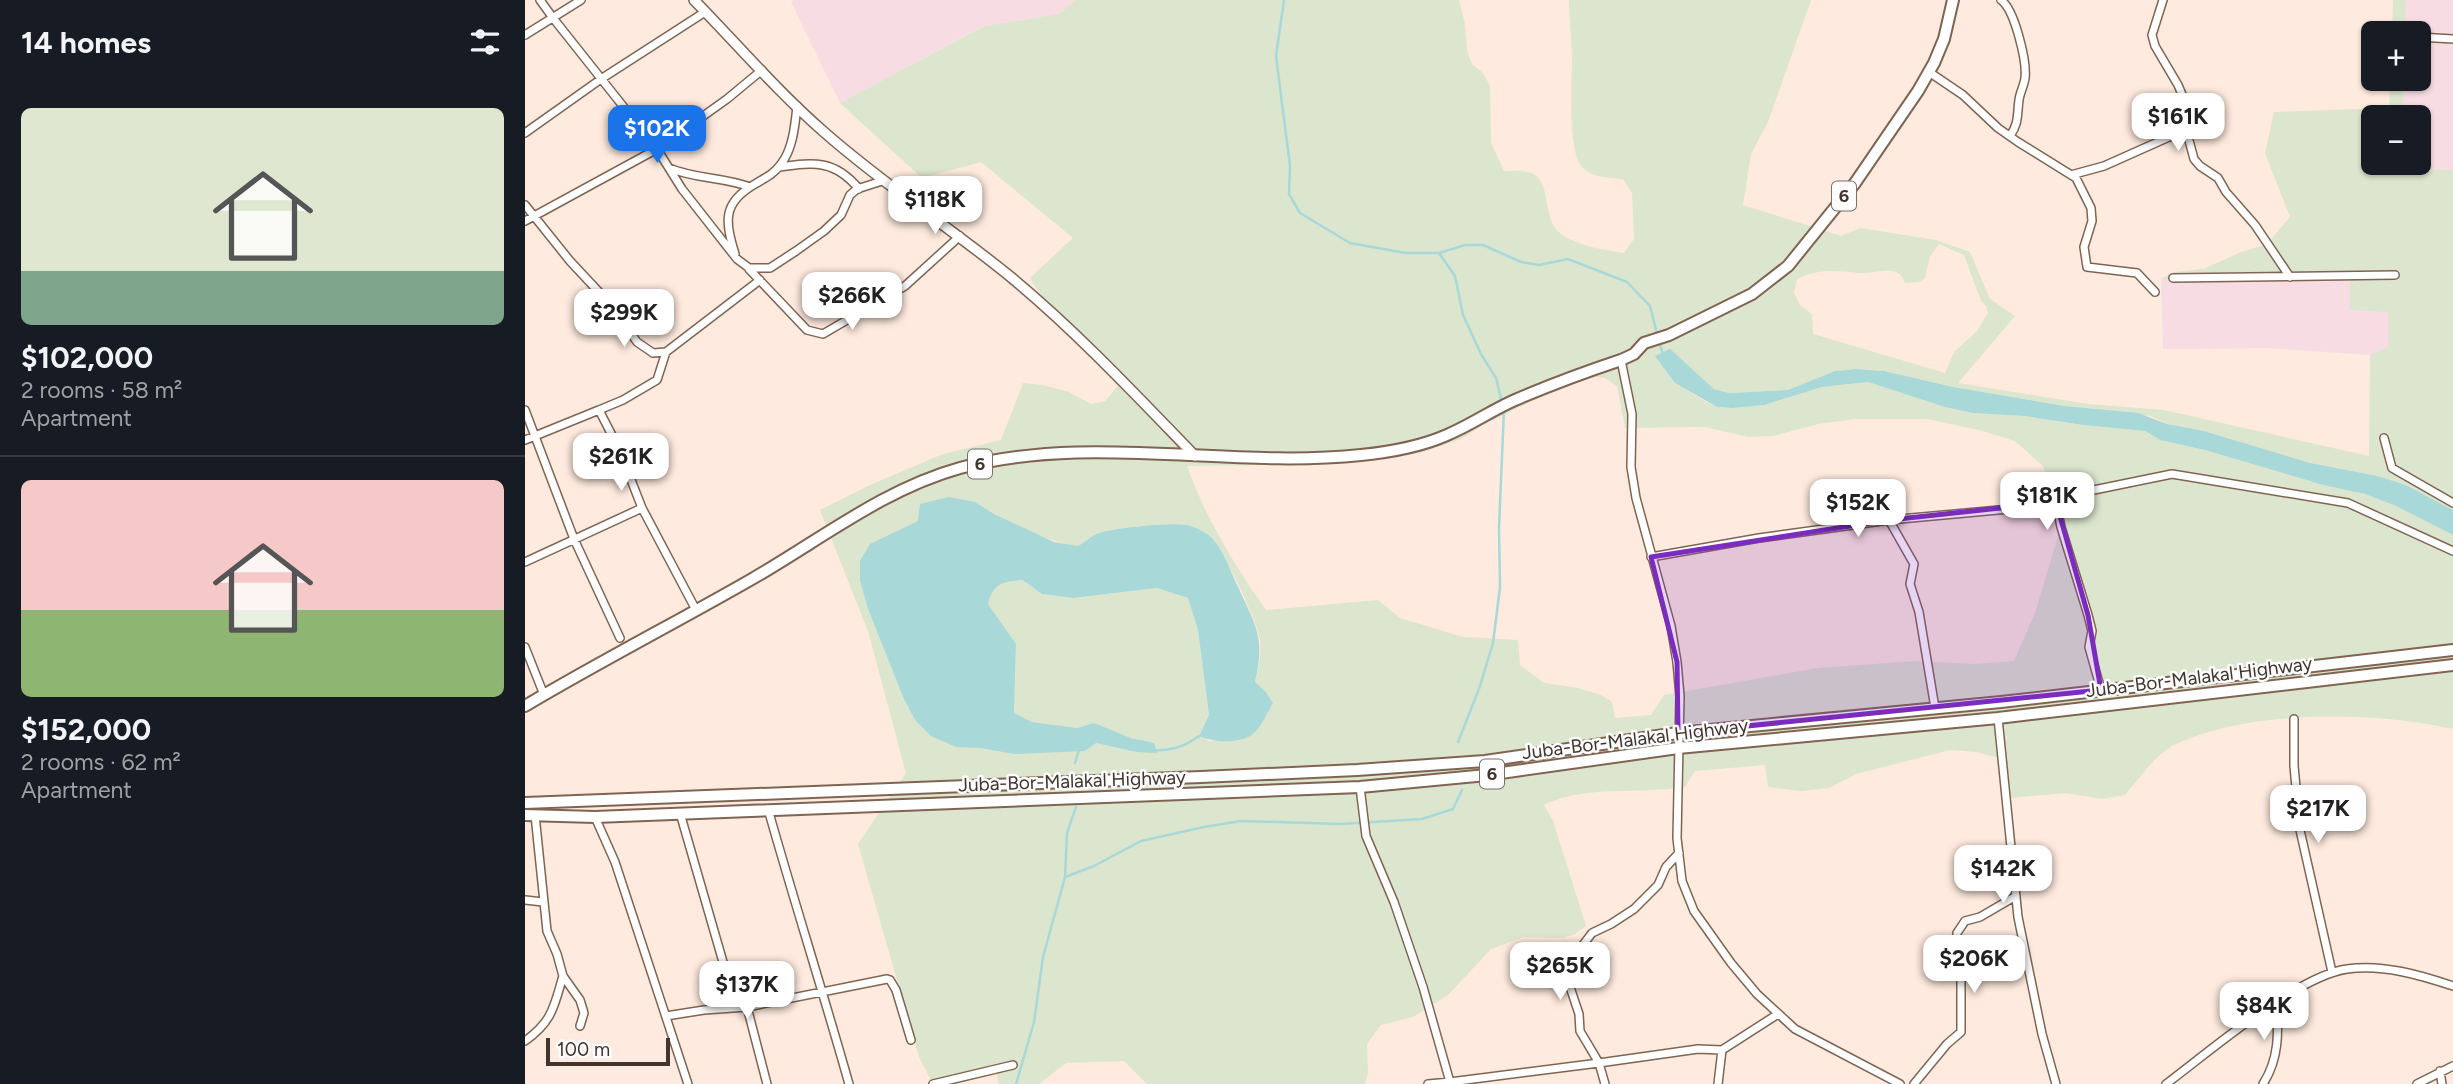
<!DOCTYPE html>
<meta charset="utf-8">
<style>
body{margin:0;font-family:Figtree,sans-serif;background:#20242c;color:#f1f3f6;height:100vh;display:flex;flex-direction:column;font-size:26px;white-space:nowrap}
*{box-sizing:border-box;margin:0}
p{font-size:23px;color:#9ea1a6}
.icon{flex:none;width:38px;height:38px;fill:none;stroke:currentColor;stroke-width:2;stroke-linecap:round;stroke-linejoin:round}
.map{position:relative;flex:1;overflow:hidden}
.drawer{display:flex;flex-direction:column;background:#171b24;width:525px}
.drawer>*{flex:none}
.tools{position:absolute;left:1836px;top:21px;display:grid;gap:14px}
.tools a{display:grid;place-items:center;width:70px;height:70px;border-radius:10px;background:#171b24;box-shadow:0 2px 5px #0004;font-size:35px}
.scale{position:absolute;left:21px;bottom:18px;width:124px;box-sizing:border-box;padding-left:7px;border:4px solid #41352d;border-top:0;font-size:19px;line-height:24px;white-space:nowrap;color:#41352d;-webkit-text-stroke:5px #fcfcfc;paint-order:stroke}
.price{position:absolute;translate:-50% -60px;padding:0 16px;border-radius:14px;background:#fff;color:#222;font-size:23px;line-height:46px;filter:drop-shadow(0 2px 4px #0008)}
.price::after{content:'';position:absolute;left:50%;top:42px;width:21px;height:16px;margin-left:-10px;background:inherit;clip-path:polygon(0 0,100% 0,50% 100%)}
.price.on{background:#1a73e8;color:#fff}
ul{padding:0;list-style:none}
li{display:grid;align-content:center;gap:14px;height:371px;padding:0 21px}
li+li{border-top:2px solid #363941}
li span{display:grid;place-items:center;height:217px;border-radius:10px;color:#555}
li>.icon{margin-inline-start:auto}
span .icon{width:126px;height:126px;fill:#fffc;stroke-width:1}
li b{font-size:30px}
h2{display:flex;justify-content:space-between;align-items:center;height:84px;padding:0 21px;font-size:30px}
main{display:flex;flex:1;min-height:0}
.map>svg:first-child{display:block}
.industrial{fill:#f7dde3}
.green{fill:#dce5ce;fill-rule:evenodd}
.water{fill:#a8d8d8}
.lines{fill:none;stroke-linecap:round;stroke-linejoin:round}
.stream{stroke:#a8d8d8;stroke-width:2.5}
.minor-casing{stroke:#806452;stroke-width:10}
.tertiary-casing{stroke:#806452;stroke-width:12}
.primary-casing{stroke:#806452;stroke-width:14}
.trunk-casing{stroke:#806452;stroke-width:14}
.minor{stroke:#fff;stroke-width:7}
.tertiary{stroke:#fff;stroke-width:9}
.primary{stroke:#fff;stroke-width:10}
.trunk{stroke:#fff;stroke-width:10}
.marked{fill:#7b2cbf;fill-opacity:0.2;stroke:#7b2cbf;stroke-width:5;stroke-linejoin:round}
.labels{text-anchor:middle;dominant-baseline:central;stroke-width:5;stroke-linejoin:round;paint-order:stroke}
.shield{fill:#fcfcfc;stroke:#79716b;stroke-width:2}
.shield-label{font-size:18px;font-weight:bold;fill:#41352d}
.street-label{font-size:19px;fill:#41352d;stroke:#fcfcfc}
</style>
<main>
<section class="drawer">
<h2>14 homes<svg class="icon" aria-label="filters" viewBox="0 0 24 24"><path d="M4 7h16M4 17h16"/><circle cx="9" cy="7" r="2"/><circle cx="15" cy="17" r="2"/></svg></h2>
<ul>
<li><span style="background:linear-gradient(#dfe7d0 75%,#7fa58c 0)"><svg class="icon" aria-label="home" viewBox="0 0 24 24"><path d="M3 11l9-7 9 7M6 9v11h12V9"/></svg></span><div><b>$102,000</b><p>2 rooms · 58 m²</p><p>Apartment</p></div></li>
<li><span style="background:linear-gradient(#f6c9c9 60%,#8fb573 0)"><svg class="icon" aria-label="home" viewBox="0 0 24 24"><path d="M3 11l9-7 9 7M6 9v11h12V9"/></svg></span><div><b>$152,000</b><p>2 rooms · 62 m²</p><p>Apartment</p></div></li>
</ul>
</section>
<div class="map">
<svg width="1928" height="1084" viewBox="0 0 1928 1084">
<rect width="100%" height="100%" fill="#feeade"/>
<path class="industrial" d="M269,0H551L534,14L458,26L315,103L266,2Z
M1881,0H1928V170L1876,168L1877,163H1894V117H1878L1879,79H1894V33H1880Z
M1825,277L1863,311V347L1845,355L1743,348L1638,349L1636,279Z"/>
<path class="green" d="M551,0H934L940,24L942,51L947,64L958,73L965,86L966,143L979,171C987,171 999,170 1006,173C1028,181 1015,218 1036,234C1053,246 1079,250 1099,253L1109,239L1107,193L1099,180C1085,176 1069,179 1058,168C1042,153 1047,83 1047,60C1047,40 1044,20 1044,0H1286L1243,122L1226,154L1218,205L1316,236L1335,228L1411,240L1445,252L1465,299L1490,316L1433,383L1563,404L1639,410L1844,456L1845,355L1863,347V312L1825,310V277L1636,279L1649,272L1678,269L1714,253L1742,244L1765,217L1740,153L1749,112L1864,108L1865,79H1879L1878,117H1848V163H1877V168L1928,170V510L1881,485L1785,463L1679,431L1642,424L1626,416L1539,406L1428,387L1359,371L1331,369L1310,371L1263,390L1204,393L1189,389L1160,363L1150,383L1181,402L1192,407L1207,408L1250,402L1297,387L1343,382L1420,407L1448,413L1499,416L1558,425L1620,431L1635,440L1680,450L1798,485L1840,494L1871,506L1928,535V729C1851,712 1737,710 1663,739C1657,742 1649,744 1644,748C1626,760 1614,779 1600,795L1578,799L1540,793L1485,798L1478,759L1451,752L1425,750L1331,774L1304,788L1276,791L1243,787L1240,765L1170,771L1160,787C1115,795 1061,784 1019,805L1028,821L1061,926L1050,934L1038,938L998,937L966,949L923,995L888,1017L856,1025L842,1044L843,1073L840,1084H622L599,1061L541,1063L514,1084H474L469,1064L408,1084L394,1057L333,844L381,773L343,631L295,510L347,484L418,454L476,440L498,383L518,385L544,392L566,404L580,401L593,386L541,334L505,278L548,238L456,162L397,178L315,103L459,26L534,14ZM1414,244L1439,255L1456,301L1461,306L1463,313L1452,331L1429,352L1420,373L1288,334L1287,314L1275,305L1269,293L1272,279C1295,268 1312,271 1336,273C1352,274 1373,262 1380,283L1394,282L1400,278L1405,256ZM1070,377L1080,378L1092,386L1100,428L1180,427L1223,437L1248,436L1293,424L1331,419H1402L1454,430L1490,441L1518,466L1528,488L1534,533L1510,613L1489,661L1449,664L1392,661L1293,668L1139,695L1126,715L1090,718L1087,702L1076,695L1053,688L1019,683L995,665L993,640L938,637L875,618L853,600L741,610C710,566 680,517 662,466L790,464L898,452L936,439L958,425L1007,401L1052,382ZM450,502C482,522 516,540 553,546C559,543 565,537 571,534C585,528 647,522 662,525C669,526 681,532 686,537C699,551 732,620 735,639C737,653 733,669 730,682L741,692L748,703L737,723L703,740L684,741L674,736L684,715L673,630L663,598L632,588L548,598L517,594L499,580C478,582 469,582 463,604L491,644L489,713L507,722L552,728L569,723L606,738L629,743L590,746L571,743L431,747L390,720L378,697L343,609L372,532L393,521Z
M1868,0H1881L1880,33H1867Z"/>
<path class="water" d="M1145,349L1189,389L1204,393L1263,390L1310,371L1331,369L1359,371L1428,387L1539,406L1613,413L1642,424L1679,431L1785,463L1852,476L1881,485L1928,510V535L1871,506L1840,494L1798,485L1680,450L1635,440L1620,431L1558,425L1499,416L1448,413L1420,407L1343,382L1297,387L1239,405L1207,408L1192,407L1150,383L1130,356Z
M424,497L450,502L471,515L529,542L553,546C559,543 565,537 571,534C585,528 647,522 662,525C668,526 681,532 686,537C699,550 706,573 714,589C732,628 740,639 730,682L741,692L748,703C742,713 736,729 725,736C711,744 687,742 674,736L684,715L673,630L663,598L632,588L548,598L517,594L498,580C478,582 469,582 463,604L491,644L489,713L507,722L552,728L569,723L606,738L629,743L632,753L612,752L571,743L560,751L489,754L456,748L431,747L406,736L390,720L378,697L343,609L335,580V561L345,544L393,521L395,504Z"/>
<g class="lines">
<path class="stream" d="M759,0L751,56L765,166L764,194L775,213L825,243L881,253H914L940,245H958L996,262L1014,265L1043,259L1102,282L1125,306L1132,334
M914,253L930,276L938,315L956,354L971,378L977,403
M1134,341L1138,355
M933,742L954,689L968,643L975,587L974,528L979,409
M628,750C646,751 659,747 674,736
M550,763L554,750
M540,877L569,866L616,841L679,827L716,821L816,824L897,819L928,809L937,790
M491,1084L509,1022L518,957L540,877L542,833L551,807"/>
<defs>
<path id="minor" d="M15,0L28,18L132,149L157,189L212,259L224,268H245L271,251L299,231L316,215L325,195L332,189L357,181
M1476,0C1490,10 1502,62 1500,78C1499,86 1495,92 1494,100C1492,115 1494,123 1485,136
M1638,0L1627,35L1630,46L1653,85L1664,111L1662,133L1669,159L1675,166L1693,178L1701,192L1730,225L1765,277
M0,35L56,0
M1894,37L1928,39
M1404,72L1438,95L1473,128L1493,142L1551,178L1566,208L1567,221L1559,247L1562,267L1612,273L1630,292
M0,133L76,79L180,12
M254,167C290,162 310,160 334,189
M144,168C170,179 198,177 225,187
M1546,175L1579,166L1644,137L1662,133
M0,205L45,261L86,305L112,342L128,353L141,352L235,280
M0,221L132,149L202,99L237,70
M210,254C200,221 197,203 230,184C240,178 249,174 256,164C268,149 270,125 272,106
M224,269L282,330L298,334L380,286L435,236
M1648,278L1870,275
M1096,360L1107,414L1106,467L1111,498L1146,626L1152,662L1155,696L1152,838L1157,881L1169,911L1206,963L1232,994L1270,1029L1375,1084
M0,410L49,539L95,638
M74,410L98,400L132,380L141,352
M1859,438L1867,468L1928,503
M0,440L74,410L94,449L117,508L171,610
M1531,502L1559,492L1647,474L1823,503L1928,551
M1364,520L1518,506L1531,502L1536,527L1563,615L1567,631L1564,647L1576,690
M1126,557L1234,538L1364,520L1389,564L1385,584L1394,612L1410,708
M0,562L117,508
M0,647L19,695
M1473,718L1493,917L1517,1034L1531,1084
M1769,719V766L1775,830L1807,972
M835,787L841,836L869,902L898,987L925,1082L903,1084
M243,809C269,901 298,992 324,1084
M155,813L211,1007
M10,815L22,931L32,954L38,976L55,1000L59,1013L55,1026
M70,817L90,862L163,1084
M0,900L18,902
M222,1007L242,1084
M141,1016L179,1010L222,1007L362,979L365,980L371,990L386,1040
M0,1041C28,1021 29,1006 38,976
M1915,1071L1917,1084
M408,1084L488,1065
M926,1084L925,1082L1074,1063L1055,1031L1054,1014L1043,981L1045,962L1067,933L1086,924L1109,909L1133,885L1141,867L1154,853
M1080,1084L1074,1063L1173,1049L1197,1050
M1193,1084L1197,1050L1253,1014L1256,1016
M1389,1084L1422,1044L1436,1032V975L1431,948L1432,933L1440,921L1455,917L1491,896
M1641,1084C1684,1052 1772,976 1822,969C1858,964 1895,975 1928,986
M1738,1084C1754,1059 1754,1032 1751,1003
M1892,1084L1928,1066"/>
<path id="tertiary" d="M169,0C212,44 253,92 299,132C359,185 426,228 487,278C553,333 611,395 670,456"/>
<path id="primary" d="M0,706C74,662 152,622 227,579C295,540 359,489 435,468C566,433 703,469 836,455C866,452 895,447 922,435C946,425 967,410 990,400C1025,385 1060,372 1096,360L1109,354L1119,343L1144,335L1227,294L1263,266L1330,183L1393,91L1409,63L1419,39L1428,0"/>
<path id="trunk" d="M0,803L676,777L832,770L960,761L1153,733L1476,702L1928,650
M0,815L70,817L835,787L962,775L1153,748L1473,718L1928,665"/>
</defs>
<use href="#minor" class="minor-casing"/>
<use href="#tertiary" class="tertiary-casing"/>
<use href="#primary" class="primary-casing"/>
<use href="#trunk" class="trunk-casing"/>
<use href="#minor" class="minor"/>
<use href="#tertiary" class="tertiary"/>
<use href="#primary" class="primary"/>
<use href="#trunk" class="trunk"/>
</g>
<path class="marked" d="M1531,502L1563,615L1576,690L1153,733L1152,662L1126,557L1364,520Z"/>
<g class="labels">
<g class="shield">
<rect x="1307" y="181.5" width="24" height="29" rx="5"/>
<rect x="443" y="449.5" width="24" height="29" rx="5"/>
<rect x="955" y="759.5" width="24" height="29" rx="5"/>
</g>
<g class="shield-label">
<text x="1319" y="196">6</text>
<text x="455" y="464">6</text>
<text x="967" y="774">6</text>
</g>
<g class="street-label">
<text transform="translate(1674 677) rotate(-7)">Juba-Bor-Malakal Highway</text>
<text transform="translate(1110 739) rotate(-7)">Juba-Bor-Malakal Highway</text>
<text transform="translate(547 781) rotate(-2)">Juba-Bor-Malakal Highway</text>
</g>
</g>
</svg>
<div class="tools">
<a>+</a>
<a>−</a>
</div>
<div class="scale">100 m</div>
<b class="price" style="left:1653px;top:153px">$161K</b>
<b class="price on" style="left:132px;top:165px">$102K</b>
<b class="price" style="left:410px;top:236px">$118K</b>
<b class="price" style="left:327px;top:332px">$266K</b>
<b class="price" style="left:99px;top:349px">$299K</b>
<b class="price" style="left:96px;top:493px">$261K</b>
<b class="price" style="left:1522px;top:532px">$181K</b>
<b class="price" style="left:1333px;top:539px">$152K</b>
<b class="price" style="left:1793px;top:845px">$217K</b>
<b class="price" style="left:1478px;top:905px">$142K</b>
<b class="price" style="left:1449px;top:995px">$206K</b>
<b class="price" style="left:1035px;top:1002px">$265K</b>
<b class="price" style="left:222px;top:1021px">$137K</b>
<b class="price" style="left:1739px;top:1042px">$84K</b>
</div>
</main>
